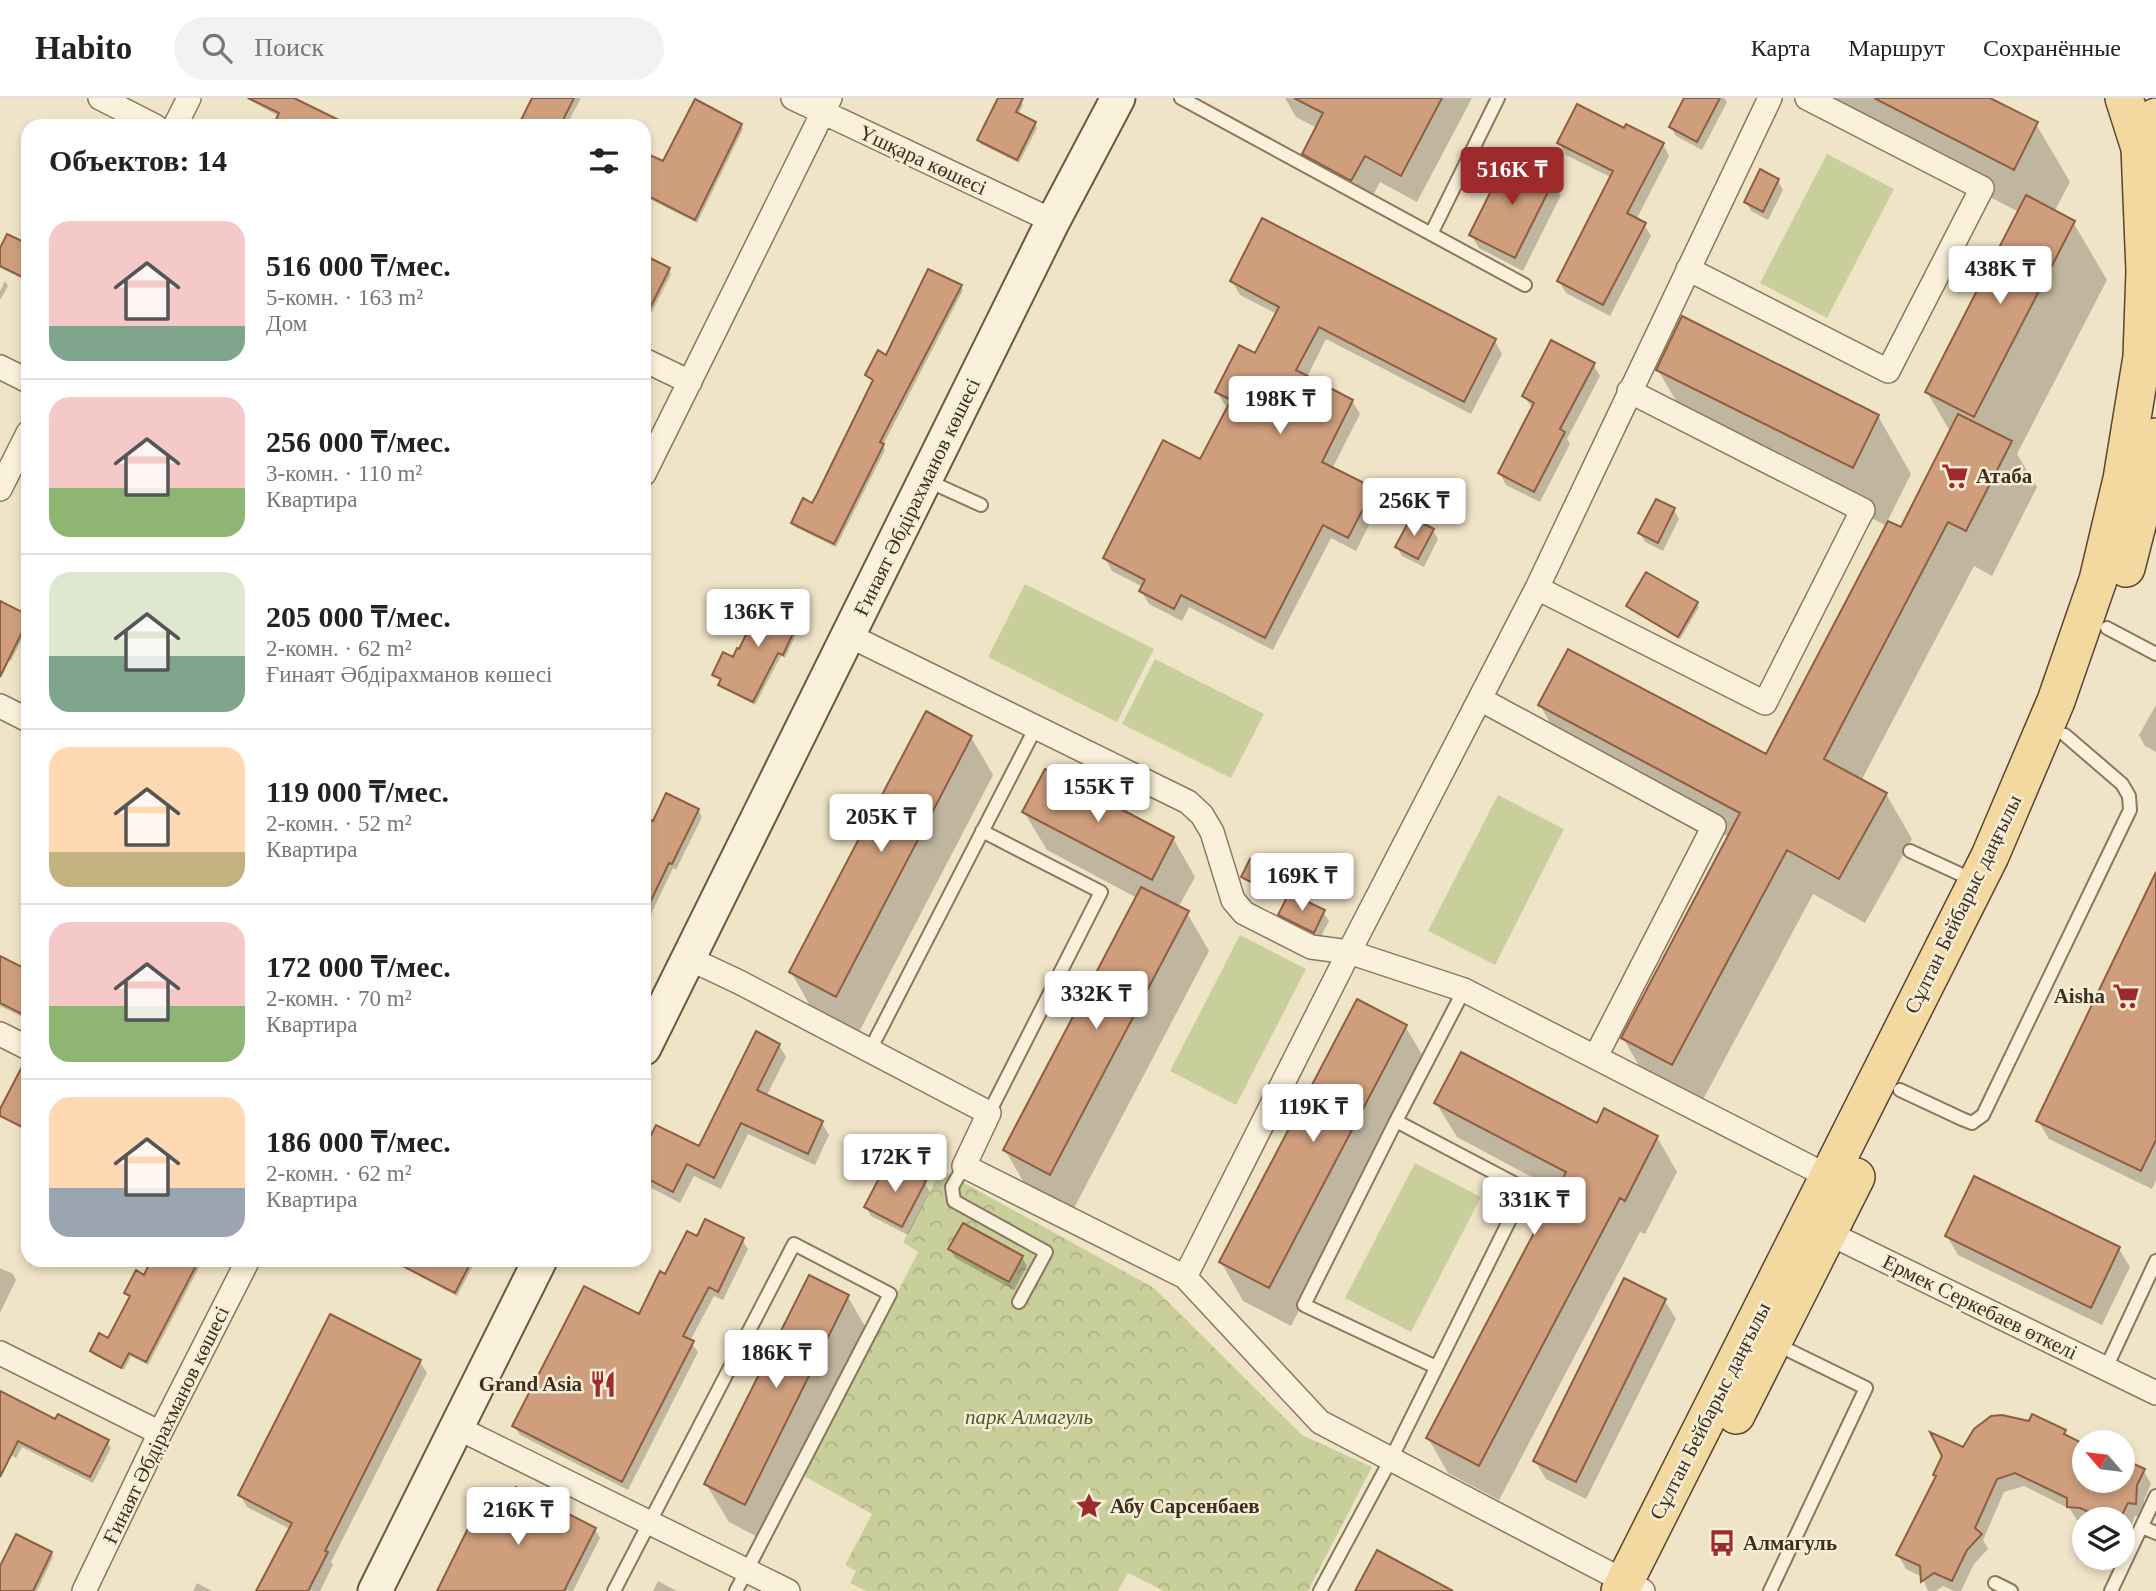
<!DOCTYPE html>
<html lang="ru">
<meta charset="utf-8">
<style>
body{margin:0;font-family:"Times New Roman",serif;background:#f2f2f2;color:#222;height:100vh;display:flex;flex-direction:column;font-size:26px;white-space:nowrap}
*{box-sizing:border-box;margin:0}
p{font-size:23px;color:#767676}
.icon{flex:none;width:38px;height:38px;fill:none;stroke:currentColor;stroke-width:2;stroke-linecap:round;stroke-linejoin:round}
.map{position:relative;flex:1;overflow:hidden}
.sheet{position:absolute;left:21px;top:21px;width:630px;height:1148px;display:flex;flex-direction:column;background:#fff;border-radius:21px;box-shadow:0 4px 10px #0003}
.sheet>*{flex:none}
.needle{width:46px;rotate:298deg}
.buttons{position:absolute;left:2072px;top:1332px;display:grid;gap:14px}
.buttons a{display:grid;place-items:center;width:63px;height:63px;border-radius:50%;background:#fff;box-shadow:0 4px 10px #0003;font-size:35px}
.price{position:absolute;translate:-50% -60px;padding:0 16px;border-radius:7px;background:#fff;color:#222;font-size:23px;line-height:46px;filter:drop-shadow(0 2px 4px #0008)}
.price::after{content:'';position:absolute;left:50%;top:42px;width:21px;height:16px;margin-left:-10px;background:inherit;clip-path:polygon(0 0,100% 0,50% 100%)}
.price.active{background:#9e2a2b;color:#fff}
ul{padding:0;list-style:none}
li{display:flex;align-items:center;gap:21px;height:175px;padding:0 28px}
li+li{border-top:2px solid #e0e0e0}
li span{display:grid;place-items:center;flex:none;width:196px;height:140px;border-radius:21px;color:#555}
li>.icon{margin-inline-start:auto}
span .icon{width:84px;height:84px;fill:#fffc;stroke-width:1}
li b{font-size:30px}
h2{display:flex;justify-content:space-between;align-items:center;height:84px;padding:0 28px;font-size:30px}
header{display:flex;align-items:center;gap:42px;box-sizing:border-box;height:98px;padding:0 35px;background:#fff;border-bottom:2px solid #e0e0e0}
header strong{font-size:33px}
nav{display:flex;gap:38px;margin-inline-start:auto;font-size:24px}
.search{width:490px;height:63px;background:#f2f2f2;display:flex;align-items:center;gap:18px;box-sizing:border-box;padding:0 24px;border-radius:38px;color:#767676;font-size:26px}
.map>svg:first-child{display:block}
.grass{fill:#c9cf9b}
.forest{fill:url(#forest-crowns)}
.shadow{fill:#0003}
.building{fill:#cf9f7d;stroke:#8d5f41;stroke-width:2}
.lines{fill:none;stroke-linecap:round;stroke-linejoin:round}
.lane-casing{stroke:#8d765c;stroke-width:16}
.street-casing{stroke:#8d765c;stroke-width:26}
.secondary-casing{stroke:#6f573f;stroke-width:37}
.primary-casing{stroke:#5b4430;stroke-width:40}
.lane{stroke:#faf1dc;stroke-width:12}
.street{stroke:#faf1dc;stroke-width:23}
.secondary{stroke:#faf1dc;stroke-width:33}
.primary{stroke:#f3d9a0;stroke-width:37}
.labels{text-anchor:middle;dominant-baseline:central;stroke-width:5;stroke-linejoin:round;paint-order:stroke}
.street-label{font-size:21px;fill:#3d2e20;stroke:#f7eed8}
.poi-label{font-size:21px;font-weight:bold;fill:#3d2e20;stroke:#f7eed8;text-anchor:start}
.park-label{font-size:21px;font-style:italic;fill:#4d5a26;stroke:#f7eed8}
</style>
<header>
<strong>Habito</strong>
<div class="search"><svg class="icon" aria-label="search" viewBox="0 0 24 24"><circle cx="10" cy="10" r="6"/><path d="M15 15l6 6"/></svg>Поиск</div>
<nav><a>Карта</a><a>Маршрут</a><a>Сохранённые</a></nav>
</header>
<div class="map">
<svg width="2156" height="1493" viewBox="0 0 2156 1493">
<defs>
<pattern id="forest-crowns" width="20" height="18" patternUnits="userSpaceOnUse" patternTransform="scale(1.75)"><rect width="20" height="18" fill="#c9cf9b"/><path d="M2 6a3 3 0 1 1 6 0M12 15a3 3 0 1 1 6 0" fill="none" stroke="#aeb285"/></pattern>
</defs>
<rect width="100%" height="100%" fill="#f0e4c8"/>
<path class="grass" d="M1827,56L1894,91L1827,220L1760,185Z
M1025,486L1154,551L1117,624L988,559Z
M1155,561L1264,616L1231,680L1122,626Z
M1498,697L1564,731L1495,867L1428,833Z
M1240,837L1306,871L1236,1007L1170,973Z
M1415,1065L1481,1099L1411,1234L1345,1200Z"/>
<path class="forest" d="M941,1072L1154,1190L1302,1337L1372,1369L1308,1493H1164L1128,1475L1118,1493H866L850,1485L856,1473L845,1467L872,1416L804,1378L918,1154L903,1144Z"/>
<path class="shadow" d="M246,0H290L345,28H275L280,19Z
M534,0H581L566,28H520Z
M1000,0H1014L1021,3L1023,7L1018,17L1035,26L1037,30L1019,65L981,46L979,42Z
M1285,0H1472L1417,104L1380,84L1367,109L1319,83L1304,56L1317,30L1296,19Z
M1686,0H1724L1727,4L1702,52L1676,38L1671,29Z
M1834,0H1986L2036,26L2070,84L2054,114L2073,124L2107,182L2017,356L2037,389L1992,478L1974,468L1861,683L1886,696L1912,741L1865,825L1813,796L1698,1011L1649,985L1623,940L1729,739L1566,653L1540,607L1766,658L1887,428L1692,330L1658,272L1878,318L1911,376L1887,424L1902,432L1951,335L1927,294L2019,114L1850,27Z
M53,21L67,28H50Z
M741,27L743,31L697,125L644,98V73L664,66Z
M1625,32L1663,46L1669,58L1636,122L1644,126L1651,138L1610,218L1566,195L1559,183L1612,80L1566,57L1559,45Z
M1553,83L1561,97L1523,173L1479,150L1471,137Z
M1778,83L1783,92L1768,122L1751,113L1746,104Z
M28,148V183L0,170V154Z
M644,159L669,172L671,176L652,214L644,210Z
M5,183L8,188L0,202V193Z
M1232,183L1495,243L1502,256L1471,316L1326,241L1307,279L1352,303L1360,316L1332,371L1372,392L1380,405L1356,453L1331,440L1273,552L1189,509L1182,523L1149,506L1141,493L1143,489L1112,473L1105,460L1201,364L1229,310L1225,307L1217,294L1256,258L1277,216L1240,197Z
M961,189L963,192L883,347L885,352L836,449L795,429L792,425L813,407L874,284L867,277Z
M1593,266L1600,278L1567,341L1570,346L1540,404L1506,387L1500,375L1533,311L1524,298Z
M1674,412L1679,421L1663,453L1645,444L1640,435Z
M1433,432L1438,441L1424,469L1402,458L1397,449Z
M1697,505L1699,509L1680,541L1630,512L1628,508Z
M0,508L28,519V529L11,563L0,558Z
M802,515L804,519L785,560L781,558L755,607L722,590L720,587L722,583L714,576Z
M2156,607V654L2145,648L2139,637Z
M971,639L993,677L858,936L813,913L791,874Z
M698,712L702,719L676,772L673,770L644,831V720L654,725Z
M1024,714L1173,740L1195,779L1178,810L1187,815L1209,853L1072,1114L1027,1090L1005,1052L1137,800L1047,752Z
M1273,775L1275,779L1267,794L1246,782L1243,779Z
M2156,778V1082L2152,1091L2049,1041L2038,1023Z
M1323,814L1329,823L1319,842L1285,825L1280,817Z
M644,832L649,839L644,849Z
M0,860L28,874V922L0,908Z
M1405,928L1428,967L1291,1228L1243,1203L1221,1164Z
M779,947L786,959L766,999L822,1025L829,1037L815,1067L748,1036L721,1091L694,1078L680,1105L644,1086V1052L700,1051Z
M28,988V1034L0,1018V1015Z
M1436,1005L1597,1027L1657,1039L1677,1074L1645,1136L1640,1134L1499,1402L1448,1375L1428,1340L1558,1093L1457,1039Z
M889,1066L925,1085L930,1094L908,1137L871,1118L866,1109Z
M1947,1138L2119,1151L2130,1169L2102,1227L1958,1157Z
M698,1140L742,1142L748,1151L723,1202L714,1198L690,1243L698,1254L628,1392L520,1337L514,1328L640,1218L666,1178Z
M950,1151L1022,1159L1027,1168L1014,1192L955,1160Z
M153,1162H203L148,1267L131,1258L124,1272L94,1257L92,1253L108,1242L131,1200L126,1195L144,1179Z
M423,1162H476L457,1198L419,1178L417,1174Z
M0,1170L13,1176L16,1182L0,1215Z
M848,1199L870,1237L767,1444L729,1424L706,1386Z
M1665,1203L1676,1221L1586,1401L1546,1381L1535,1363Z
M420,1264L427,1275L331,1464L333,1467L320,1493H258L290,1431L247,1409L240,1397Z
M0,1295L56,1323L107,1343L111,1350L93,1385L22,1349L16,1360L0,1351Z
M2064,1334L2068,1340L2084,1348V1382H2123V1363L2143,1372L2151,1386L2144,1402L2143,1419L2135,1418L2126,1440L2123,1438V1421L2077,1422L2070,1411L2024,1388L2004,1394L1983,1442L1988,1451L1974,1466L1961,1493H1954L1943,1488L1936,1493H1928L1922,1479L1906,1471L1898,1457L1937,1380L1935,1376L1964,1351Z
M507,1402L595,1431L600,1440L573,1493H439Z
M51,1455L53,1459L37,1493H0V1472Z
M658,1483L677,1493H653Z
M197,1485L212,1493H193Z"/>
<path class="building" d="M248,0H294L351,28H273L279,15Z
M532,0H574L560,28H518Z
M998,0H1023L1016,14L1036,24L1017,62L977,42Z
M1294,0H1442L1401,78L1365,58L1351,83L1302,56L1323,15Z
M1684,0H1720L1697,44L1669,29Z
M1874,0H1990L2038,24L2014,72Z
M695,1L742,26L695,122L644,96V70L650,57L663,63Z
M1577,6L1624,30L1626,26L1664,45L1627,115L1646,125L1603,207L1557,183L1613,73L1557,45Z
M1508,59L1554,82L1515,160L1469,137Z
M1760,71L1779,81L1763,114L1744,104Z
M2026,97L2075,123L1974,319L1925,294Z
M1262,120L1496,241L1464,304L1319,229L1296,272L1353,302L1322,364L1374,390L1348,440L1323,427L1265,540L1181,497L1174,511L1139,493L1145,482L1103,460L1163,342L1200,361L1231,302L1215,294L1239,247L1255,255L1279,209L1230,183Z
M7,136L28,146V182L0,168V150Z
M644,157L670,170L644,222Z
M928,171L962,187L880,344L884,346L834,446L791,425L803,400L812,405L817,396L873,282L865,277L878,252L886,257Z
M1682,218L1879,317L1853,370L1656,272Z
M1551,242L1595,265L1560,331L1565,334L1534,394L1498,375L1534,305L1522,298Z
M1958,316L2012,343L1966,433L1948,424L1824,661L1887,695L1839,781L1787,752L1672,967L1621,940L1740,715L1538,607L1568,551L1766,656L1888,423L1901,429Z
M1656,401L1675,410L1658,445L1638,435Z
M1411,419L1434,431L1418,461L1395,449Z
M1646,474L1698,504L1678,539L1626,508Z
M766,496L803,514L783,557L778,555L753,604L718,587L721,581L712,577L723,554L733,559L737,550L739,551Z
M0,503L28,517V522L0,579Z
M926,613L972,638L836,899L789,874Z
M1045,671L1174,739L1152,782L1022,714Z
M666,695L699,711L672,766L669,765L644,817V718L653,723Z
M1250,761L1274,774L1265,791L1241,779Z
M2156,774V1042L2141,1073L2036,1023Z
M1141,789L1189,813L1050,1077L1003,1052Z
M1289,795L1325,812L1314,835L1278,817Z
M0,858L28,872V919L0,905Z
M1357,901L1407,927L1269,1190L1219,1164Z
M756,933L780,946L757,992L823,1023L808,1056L741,1025L714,1080L687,1066L673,1094L644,1079V1051L656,1027L699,1048Z
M1461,954L1597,1025L1604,1010L1658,1038L1625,1103L1620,1100L1479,1368L1426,1340L1566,1074L1434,1005Z
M25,963L28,964V1032L0,1018V1011Z
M888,1063L926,1083L902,1129L864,1109Z
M1974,1078L2120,1149L2091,1210L1945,1138Z
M705,1121L744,1140L718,1194L709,1189L683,1238L694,1243L622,1384L512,1328L584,1188L639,1216L660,1173L665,1176L687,1133L697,1138Z
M963,1125L1023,1158L1009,1184L948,1151Z
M151,1162H199L146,1264L129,1255L121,1270L90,1253L99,1235L108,1240L130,1198L124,1195L136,1172L144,1177Z
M391,1162H472L455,1195Z
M809,1177L849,1197L745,1407L704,1386Z
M1624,1180L1666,1201L1576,1384L1533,1363Z
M330,1216L421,1262L325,1453L328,1454L308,1493H256L292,1425L238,1397Z
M0,1293L55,1321L58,1316L109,1342L90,1379L18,1343L0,1379Z
M2032,1316L2066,1332L2064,1336L2084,1346V1382H2123V1361L2145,1371L2137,1387L2136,1406L2128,1405L2120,1421H2105L2080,1410L2067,1409V1400L2015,1375L1997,1381L1975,1430L1982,1436L1967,1452L1952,1483L1934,1475L1921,1484L1920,1468L1896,1457L1936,1378L1933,1377L1942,1358L1930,1334L1963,1349L1974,1331L1991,1318L2002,1317L2029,1323Z
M516,1389L596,1430L564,1493H437L488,1390L507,1400Z
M16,1436L52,1454L33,1493H0V1468Z
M1377,1452L1453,1493H1355Z"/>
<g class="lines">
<defs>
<path id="lane" d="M1181,0L1525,187
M1431,136L1498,0
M926,382L981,407
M2107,530L2156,556
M982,733L1101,794L989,1015
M1910,753L1973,782
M870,952L1036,629
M1900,992L1962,1021L1972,1025L1983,1017L2130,712L2129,698L2122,686L2065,637
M1396,1023L1304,1207L1436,1269
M964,1068L952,1089L954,1103L1046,1154L1019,1204
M2106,1270L2156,1163
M2142,1429L2156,1435
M1995,1485L2011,1493
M614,1493L794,1146L890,1196L736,1493
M1320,1493L1391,1361L1525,1091L1396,1023L1464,892
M1770,1493L1866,1290L1776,1246
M2111,1493L2156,1398"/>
<path id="street" d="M100,0L155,28
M793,0L1053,123
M175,28L189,0
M1688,171L1888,273L1982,90L1807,0
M644,262L690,284
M0,269L28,283
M644,376L830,0
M0,391L28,335
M1537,490L1765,605L1860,417L1863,412L1629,293
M848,537L1188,704L1202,717L1212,734L1233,802L1244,815L1311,849L1349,854L1464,892L1839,1084
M1480,601L1714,728L1596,958
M0,608L28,622
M688,860L739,884L989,1015L964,1068L1185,1179L1320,1324L1643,1493
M0,936L28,950
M1816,1129L2156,1295
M1185,1179L1349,854L1537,490L1770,0
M0,1255L160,1335
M458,1330L788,1493
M84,1493L160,1335L248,1162"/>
<path id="secondary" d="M644,950L1053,123L1118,0
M375,1493L540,1162"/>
<path id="primary" d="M2124,0L2140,50
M2126,470L2148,384L2156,339
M1736,1317L1856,1079
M1620,1493L1990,758L2056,603L2098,482L2122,381L2142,259L2145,173L2140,50L2144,36L2156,19"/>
</defs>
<use href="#lane" class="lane-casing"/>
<use href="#street" class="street-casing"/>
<use href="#secondary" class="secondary-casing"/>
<use href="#primary" class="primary-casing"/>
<use href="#lane" class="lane"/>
<use href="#street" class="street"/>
<use href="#secondary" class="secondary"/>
<use href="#primary" class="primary"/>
</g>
<defs>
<symbol id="supermarket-bare" viewBox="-9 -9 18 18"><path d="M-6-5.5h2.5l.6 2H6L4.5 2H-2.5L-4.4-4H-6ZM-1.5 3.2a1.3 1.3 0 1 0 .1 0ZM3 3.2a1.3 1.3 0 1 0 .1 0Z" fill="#9e2a2b" stroke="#f7eed8" stroke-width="2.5" paint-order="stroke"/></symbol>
<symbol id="restaurant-bare" viewBox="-9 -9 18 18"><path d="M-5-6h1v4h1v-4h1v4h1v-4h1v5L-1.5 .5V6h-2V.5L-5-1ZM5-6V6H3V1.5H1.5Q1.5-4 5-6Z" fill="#9e2a2b" stroke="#f7eed8" stroke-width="2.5" paint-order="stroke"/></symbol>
<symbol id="sight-bare" viewBox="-9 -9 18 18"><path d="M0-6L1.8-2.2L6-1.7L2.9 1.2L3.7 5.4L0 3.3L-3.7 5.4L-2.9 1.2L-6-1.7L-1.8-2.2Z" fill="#9e2a2b" stroke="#f7eed8" stroke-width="2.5" paint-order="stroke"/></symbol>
<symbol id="bus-bare" viewBox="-9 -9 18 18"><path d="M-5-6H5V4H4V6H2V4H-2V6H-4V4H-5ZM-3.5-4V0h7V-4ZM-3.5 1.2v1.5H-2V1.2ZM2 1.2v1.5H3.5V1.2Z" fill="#9e2a2b" stroke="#f7eed8" stroke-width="2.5" paint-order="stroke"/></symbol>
</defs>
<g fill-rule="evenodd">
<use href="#supermarket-bare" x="1936" y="359" width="38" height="38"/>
<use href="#supermarket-bare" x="2107" y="879" width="38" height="38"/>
<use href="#restaurant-bare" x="584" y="1267" width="38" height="38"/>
<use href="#sight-bare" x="1070" y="1389" width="38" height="38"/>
<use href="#bus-bare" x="1703" y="1426" width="38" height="38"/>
</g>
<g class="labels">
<g class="street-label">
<text transform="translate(923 62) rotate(25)">Үшқара көшесі</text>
<text transform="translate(917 399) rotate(-64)">Ғинаят Әбдірахманов көшесі</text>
<text transform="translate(1963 806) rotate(-64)">Сұлтан Бейбарыс даңғылы</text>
<text transform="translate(1980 1209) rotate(26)">Ермек Серкебаев өткелі</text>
<text transform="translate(1710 1313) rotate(-63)">Сұлтан Бейбарыс даңғылы</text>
<text transform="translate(166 1327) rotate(-64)">Ғинаят Әбдірахманов көшесі</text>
</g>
<g class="poi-label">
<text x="1976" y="378">Атаба</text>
<text x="2105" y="898" text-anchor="end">Aisha</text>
<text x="582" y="1286" text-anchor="end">Grand Asia</text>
<text x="1110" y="1408">Абу Сарсенбаев</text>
<text x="1743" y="1445">Алмагуль</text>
</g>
<g class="park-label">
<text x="1029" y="1319">парк Алмагуль</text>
</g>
</g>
</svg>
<div class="buttons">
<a><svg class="needle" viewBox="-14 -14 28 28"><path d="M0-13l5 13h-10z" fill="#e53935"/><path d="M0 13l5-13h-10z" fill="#767676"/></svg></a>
<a><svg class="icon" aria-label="layers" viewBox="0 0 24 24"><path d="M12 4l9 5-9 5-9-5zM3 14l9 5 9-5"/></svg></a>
</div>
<b class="price active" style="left:1512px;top:109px">516K ₸</b>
<b class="price" style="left:2000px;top:208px">438K ₸</b>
<b class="price" style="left:1280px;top:338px">198K ₸</b>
<b class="price" style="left:1414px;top:440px">256K ₸</b>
<b class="price" style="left:758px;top:551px">136K ₸</b>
<b class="price" style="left:1098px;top:726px">155K ₸</b>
<b class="price" style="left:881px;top:756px">205K ₸</b>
<b class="price" style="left:1302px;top:815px">169K ₸</b>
<b class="price" style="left:1096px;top:933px">332K ₸</b>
<b class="price" style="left:1313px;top:1046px">119K ₸</b>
<b class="price" style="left:895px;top:1096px">172K ₸</b>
<b class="price" style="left:1534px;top:1139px">331K ₸</b>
<b class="price" style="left:776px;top:1292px">186K ₸</b>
<b class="price" style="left:518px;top:1449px">216K ₸</b>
<section class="sheet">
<h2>Объектов: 14<svg class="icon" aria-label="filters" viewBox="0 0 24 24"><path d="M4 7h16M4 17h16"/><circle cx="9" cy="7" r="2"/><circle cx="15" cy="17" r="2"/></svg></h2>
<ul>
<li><span style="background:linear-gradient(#f6c9c9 75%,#7fa58c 0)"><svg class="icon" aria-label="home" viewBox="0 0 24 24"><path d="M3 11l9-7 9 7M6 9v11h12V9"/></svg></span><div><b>516 000 ₸/мес.</b><p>5-комн. · 163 m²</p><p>Дом</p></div></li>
<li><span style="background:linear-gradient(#f6c9c9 65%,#8fb573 0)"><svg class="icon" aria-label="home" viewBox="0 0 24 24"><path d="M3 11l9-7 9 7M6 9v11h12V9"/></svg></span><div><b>256 000 ₸/мес.</b><p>3-комн. · 110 m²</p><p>Квартира</p></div></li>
<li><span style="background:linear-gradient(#dfe7d0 60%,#7fa58c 0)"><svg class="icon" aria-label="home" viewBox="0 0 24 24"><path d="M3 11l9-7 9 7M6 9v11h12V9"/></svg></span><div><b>205 000 ₸/мес.</b><p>2-комн. · 62 m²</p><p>Ғинаят Әбдірахманов көшесі</p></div></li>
<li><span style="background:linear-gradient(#ffd9b3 75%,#c2b280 0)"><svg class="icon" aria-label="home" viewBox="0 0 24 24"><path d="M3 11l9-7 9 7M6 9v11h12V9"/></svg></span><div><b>119 000 ₸/мес.</b><p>2-комн. · 52 m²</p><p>Квартира</p></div></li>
<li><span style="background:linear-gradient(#f6c9c9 60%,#8fb573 0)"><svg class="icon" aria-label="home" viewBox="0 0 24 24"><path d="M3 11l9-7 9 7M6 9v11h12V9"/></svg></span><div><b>172 000 ₸/мес.</b><p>2-комн. · 70 m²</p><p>Квартира</p></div></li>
<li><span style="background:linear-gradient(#ffd9b3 65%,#9aa5b1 0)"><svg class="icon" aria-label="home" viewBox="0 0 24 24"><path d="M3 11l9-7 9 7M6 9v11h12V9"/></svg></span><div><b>186 000 ₸/мес.</b><p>2-комн. · 62 m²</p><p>Квартира</p></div></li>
</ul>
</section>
</div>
